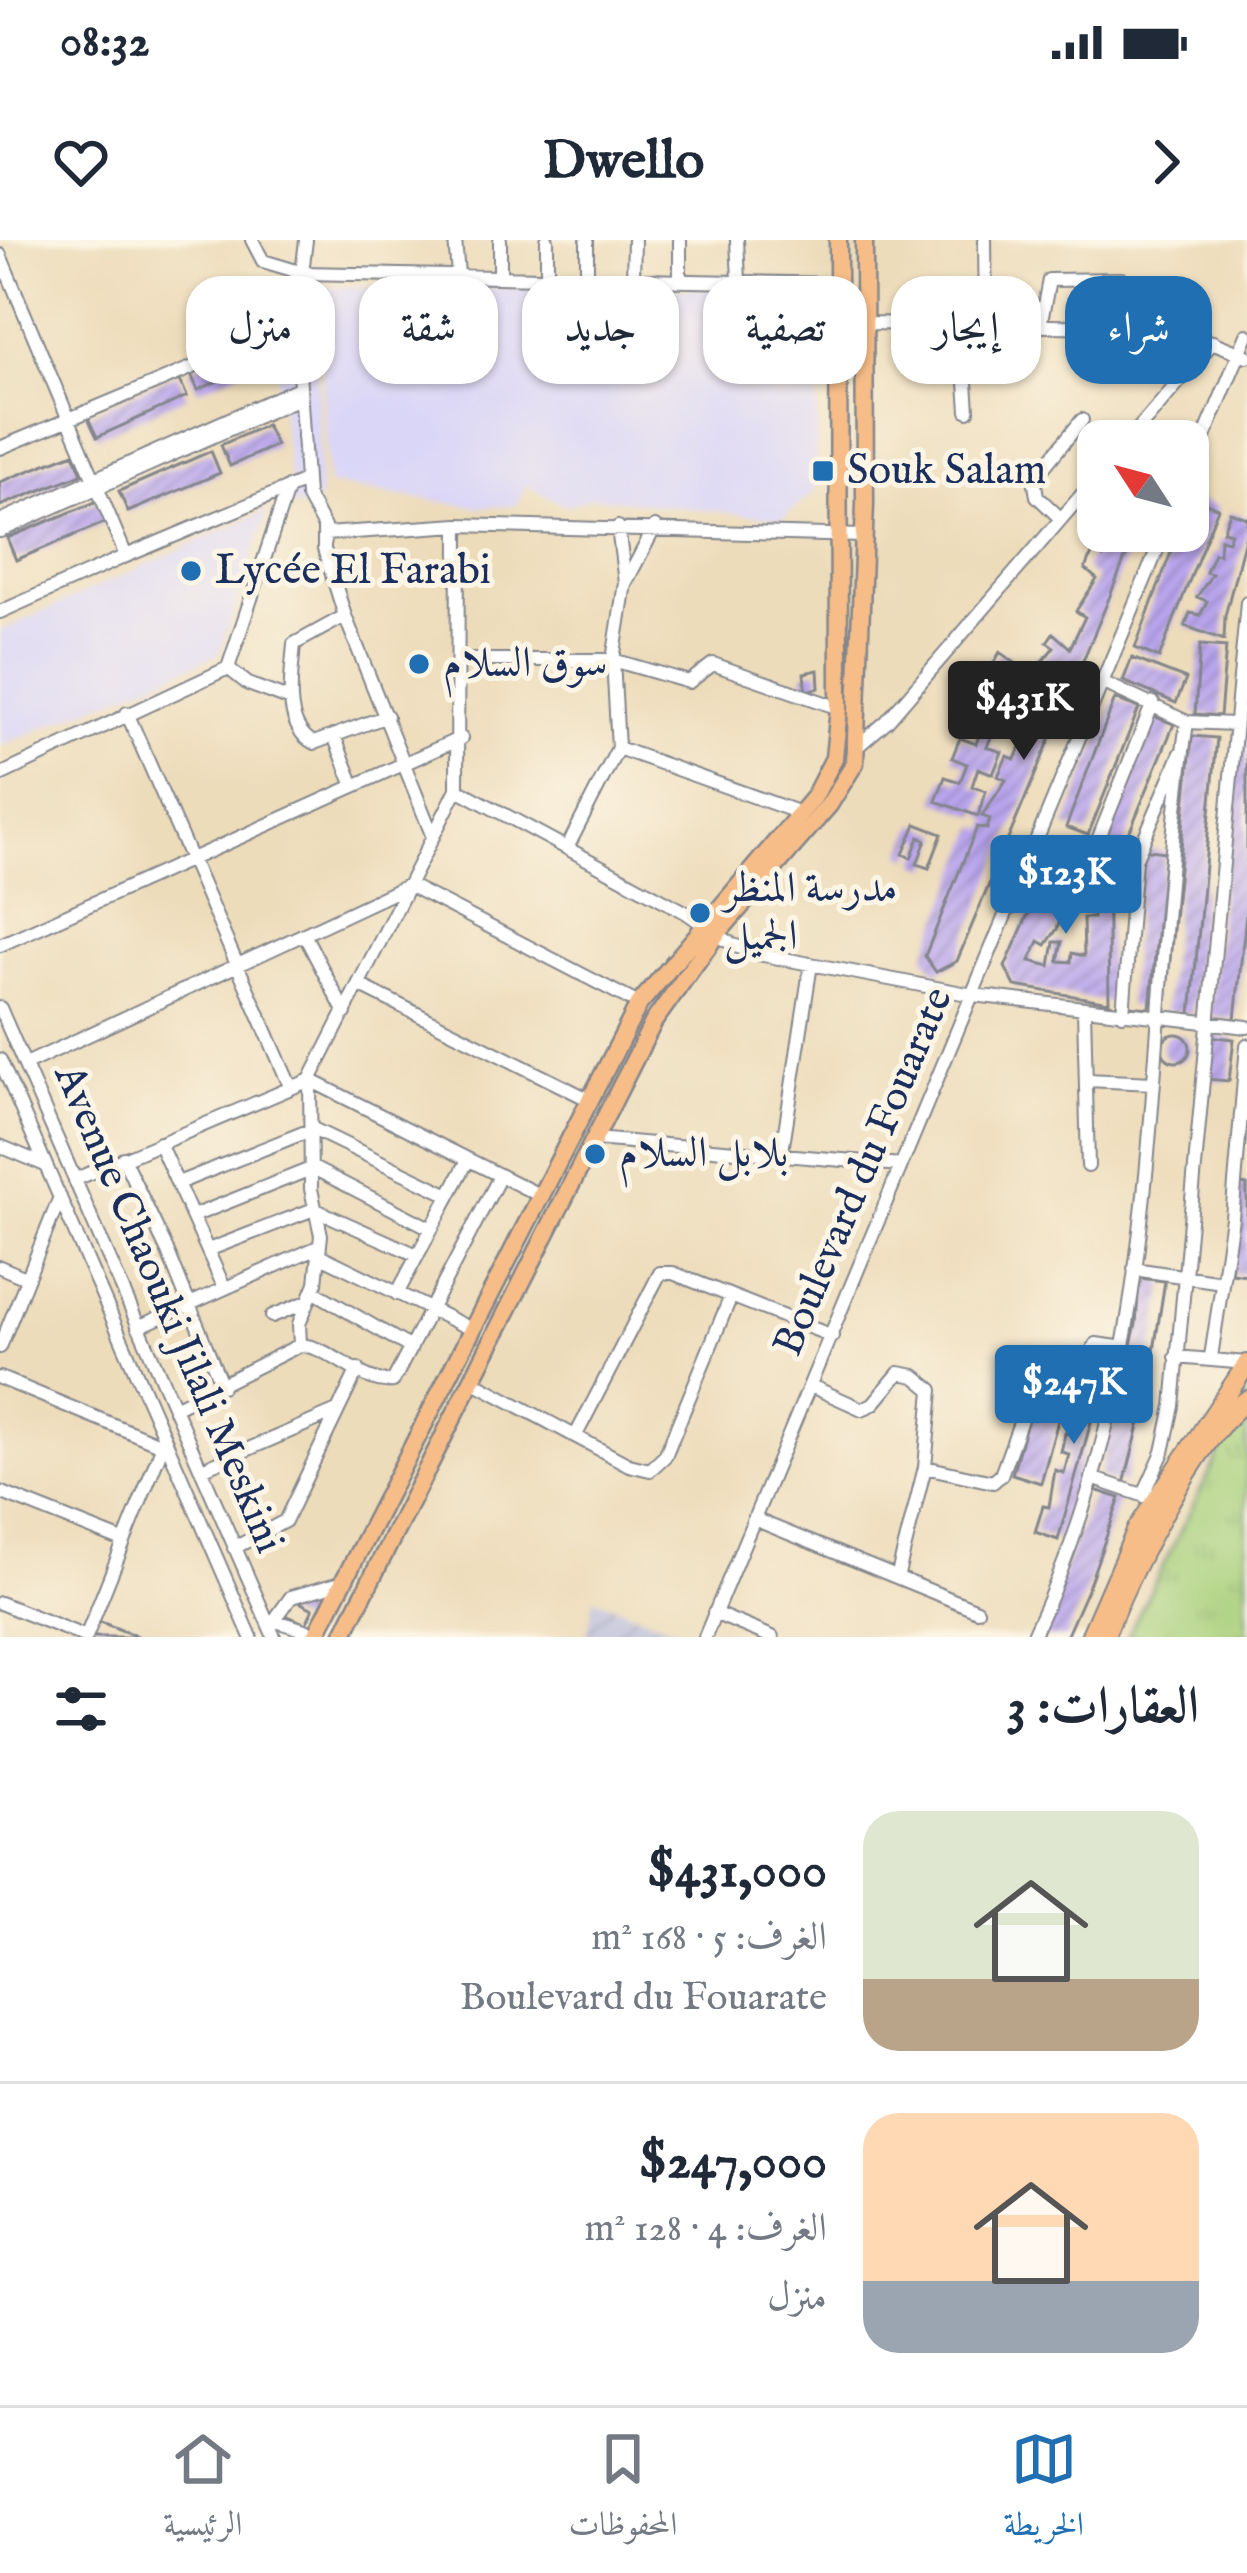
<!DOCTYPE html>
<html lang="ar">
<meta charset="utf-8">
<style>
body{margin:0;font-family:"IM FELL English",Amiri,serif;background:#f2f2f3;color:#1f2937;direction:rtl;height:100vh;display:flex;flex-direction:column;font-size:45px;white-space:nowrap}
*{box-sizing:border-box;margin:0}
p{font-size:39px;color:#747a83}
.icon{flex:none;width:66px;height:66px;fill:none;stroke:currentColor;stroke-width:2;stroke-linecap:round;stroke-linejoin:round}
.map{position:relative;height:1397px;overflow:hidden;direction:ltr}
.drawer{display:flex;flex-direction:column;background:#fff;flex:1}
.drawer>*{flex:none}
.top-card{position:absolute;left:36px;top:36px;width:1176px;height:108px;direction:rtl;display:flex;gap:24px}
.needle{width:78px;rotate:306deg}
.tools{position:absolute;left:1077px;top:180px;display:grid;gap:24px}
.tools a{display:grid;place-items:center;width:132px;height:132px;border-radius:24px;background:#fff;box-shadow:0 3px 9px #0004;font-size:60px}
.price{position:absolute;translate:-50% -102px;padding:0 27px;border-radius:12px;background:#1f6fb2;color:#fff;font-size:39px;line-height:78px;filter:drop-shadow(0 3px 6px #0008)}
.price::after{content:'';position:absolute;left:50%;top:72px;width:36px;height:27px;margin-left:-18px;background:inherit;clip-path:polygon(0 0,100% 0,50% 100%)}
.price.on{background:#222;color:#fff}
ul{padding:0;list-style:none}
li{display:flex;align-items:center;gap:36px;height:300px;padding:0 48px}
li+li{border-top:3px solid #e0e1e3}
li span{display:grid;place-items:center;flex:none;width:336px;height:240px;border-radius:36px;color:#555}
li>.icon{margin-inline-start:auto}
span .icon{width:144px;height:144px;fill:#fffc;stroke-width:1}
li b{font-size:51px}
h2{display:flex;justify-content:space-between;align-items:center;height:144px;padding:0 48px;font-size:51px}
.chip{padding:0 42px;border-radius:36px;background:#fff;box-shadow:0 3px 9px #0004;font-size:42px;line-height:108px}
.chip.on{background:#1f6fb2;color:#fff}
.status{display:flex;justify-content:space-between;align-items:center;height:84px;padding:0 60px;background:#fff;direction:ltr}
.status svg{height:33px;fill:currentColor}
header{display:flex;justify-content:space-between;align-items:center;height:156px;padding:0 48px;background:#fff;font-size:54px;font-weight:800}
.menu{display:flex;justify-content:space-around;align-items:center;height:168px;border-top:3px solid #e0e1e3;background:#fff;font-size:33px;color:#747a83}
.menu a{display:grid;justify-items:center;gap:6px}
.menu .on{color:#1f6fb2}
.map>svg:first-child{display:block}
.built{fill:#dad6f7}
.industrial{fill:url(#industrial-furrows)}
.grass{fill:url(#grass-tufts);stroke:#62806c;stroke-width:3}
.building{fill:url(#building-hatch)}
.lines{fill:none;stroke-linecap:round;stroke-linejoin:round}
.minor-casing{stroke:#84868c;stroke-width:16}
.major-casing{stroke:#84868c;stroke-width:21}
.highway-casing{stroke:#84868c;stroke-width:22}
.minor{stroke:#fff;stroke-width:12}
.major{stroke:#f7bd88;stroke-width:16}
.highway{stroke:#f7bd88;stroke-width:18}
.poi-dot{fill:#1f6fb2;stroke:#fcf5e5;stroke-width:4.5}
.labels{text-anchor:middle;dominant-baseline:central;stroke-width:10;stroke-linejoin:round;paint-order:stroke}
.poi-label{font-size:42px;fill:#1b2f5e;stroke:#fcf5e5;text-anchor:start}
.street-label{font-size:42px;fill:#1b2f5e;stroke:#fcf5e5}
</style>
<div class="status"><b>08:32</b><svg viewBox="0 0 49 12"><path d="M0 12V9h3v3zM5 12V6h3v6zM10 12V3h3v9zM15 12V0h3v12zM26 1h20v11H26zM47 4h2v5h-2z"/></svg></div>
<header><svg class="icon" aria-label="forward" viewBox="0 0 24 24"><path d="M9 5l7 7-7 7"/></svg>Dwello<svg class="icon" aria-label="heart" viewBox="0 0 24 24"><path d="M12 20l-8-8c-3-5 5-10 8-4 3-6 11-1 8 4z"/></svg></header>
<div class="map">
<svg width="1247" height="1397" viewBox="0 0 1247 1397">
<defs>
<pattern id="industrial-furrows" width="10" height="10" patternUnits="userSpaceOnUse" patternTransform="scale(3)"><rect width="10" height="10" fill="#c0c2dd"/><path d="M-1 1l2-2M0 10L10 0M9 11l2-2" fill="none" stroke="#a4a7c0"/></pattern>
<pattern id="grass-tufts" width="24" height="20" patternUnits="userSpaceOnUse" patternTransform="scale(3)"><rect width="24" height="20" fill="#a8d07b"/><path d="M3 7l-1-3M5 7V3M7 7l1-3M15 17l-1-3M17 17v-4M19 17l1-3" fill="none" stroke="#90b36d"/></pattern>
<pattern id="building-hatch" width="6" height="6" patternUnits="userSpaceOnUse" patternTransform="scale(3)"><rect width="6" height="6" fill="#baa5ed"/><path d="M-1 1l2-2M0 6l6-6M5 7l2-2" fill="none" stroke="#9687c3"/></pattern>
</defs>
<rect width="100%" height="100%" fill="#fcf5e5"/>
<filter id="ink" filterUnits="userSpaceOnUse"><feTurbulence type="fractalNoise" baseFrequency=".00833" numOctaves="2"/><feDisplacementMap in="SourceGraphic" scale="24" xChannelSelector="R" yChannelSelector="G"/><feConvolveMatrix kernelMatrix="1 2 1 2 8 2 1 2 1" color-interpolation-filters="sRGB"/></filter>
<filter id="wash" filterUnits="userSpaceOnUse"><feTurbulence type="fractalNoise" baseFrequency=".004" numOctaves="4" result="noise"/><feDisplacementMap in="SourceGraphic" scale="48" xChannelSelector="R" yChannelSelector="G"/><feGaussianBlur stdDeviation="2.7" result="paint"/><feColorMatrix in="noise" values="0 0 0 0 0 0 0 0 0 0 0 0 0 0 0 0 0 1.4 0 .05"/><feComposite in="paint" operator="in"/></filter>
<g filter="url(#wash)">
<rect width="100%" height="100%" fill="#eddcba"/>
<path class="built" d="M318,47L814,49L821,64L815,251L782,279L593,257L566,266L526,245L516,266L478,267L328,245Z
M317,82L320,259L293,268L273,101Z
M268,270L219,414L0,506V391Z"/>
<path class="industrial" d="M594,1358L683,1392L681,1397H587Z"/>
<path class="grass" d="M1247,1145V1397H1127L1218,1216Z"/>
<g id="blocks">
<path class="building" d="M233,110L242,130L198,150L189,130Z
M177,134L187,156L97,197L87,176Z
M266,185L276,205L230,226L221,205Z
M211,211L220,233L128,272L119,251Z
M74,213L82,234L0,266V242Z
M1196,259L1218,268L1159,418L1135,408L1173,307L1180,291H1188V270Z
M98,261L106,282L16,320L7,298Z
M1230,272L1247,278V290L1225,376L1224,400L1185,386L1190,373L1200,375L1204,368L1207,361L1197,357L1212,334L1206,332L1214,313L1219,314L1220,299L1228,301L1231,293L1223,291Z
M1121,291L1135,294L1105,368L957,721L936,732L925,716L977,587L987,589L990,579L982,576L1006,540L998,536L1007,516L1015,519L1023,502L1014,498L1022,478L1031,481L1038,462L1030,459L1038,438L1049,442L1053,433L1041,423L1054,407L1047,402L1053,393L1070,408L1085,377L1076,371L1097,339L1085,329L1089,319L1095,311L1103,317Z
M1200,405L1226,407L1220,476L1195,474Z
M1000,412L1033,436L1024,457L1010,451L1002,469L1017,475L1009,496L994,490L987,507L1002,512L993,534L978,528L972,546L986,551L978,576L936,561L945,537L960,542L967,524L952,518L960,498L976,504L982,486L962,477L971,455L992,465L1000,447L984,440Z
M1132,418L1186,439L1176,463L1123,441Z
M818,430L819,448L806,451L804,433Z
M1242,437H1247V665L1235,779L1210,776Z
M1115,459L1139,468L1088,595L1066,587Z
M1153,476L1174,484L1122,610L1102,602Z
M1192,496L1217,498L1191,774L1165,771Z
M916,584L942,594L929,628L917,624L926,600L919,597L911,618L903,614Z
M1141,609L1165,612L1150,768L1128,766Z
M1054,615L1069,621L1065,631L1074,635L1057,689L1046,705L1039,701L1030,721L1050,726L1054,702H1062L1058,721L1071,722L1072,713L1084,716L1083,678H1093V670H1083V621H1107L1109,762L1015,746L1005,727Z
M1162 808a14 14 0 1 1 28 0a14 14 0 1 1-28 0Z
M1208,796L1234,799L1229,841L1204,839Z
M1241,944L1247,945V1035L1231,1033Z
M1139,1038L1165,1041L1147,1155L1124,1244L1099,1237L1136,1084Z
M1090,1109L1110,1114L1058,1300L1035,1292L1043,1266L1049,1267L1055,1230L1064,1233L1069,1214L1061,1212L1065,1193L1075,1195L1079,1179L1071,1177L1077,1157L1085,1159L1088,1146L1081,1144Z
M1038,1142L1078,1148L1073,1163L1063,1162L1041,1243L1012,1234Z
M1095,1250L1120,1258L1089,1345L1066,1397H1038Z
M291,1358L313,1369L306,1384L283,1374Z
M98,1381L139,1397H92Z"/>
</g>
</g>
<g filter="url(#ink)">
<use href="#blocks" fill-opacity="0" stroke="#84868c" stroke-width="3"/>
<g class="lines">
<defs>
<path id="minor" d="M252,0L263,21L303,33L837,44
M306,0L296,84L307,256L324,287V309L345,376L433,597
M455,0L458,34
M500,0V35
M587,0V37
M680,0V39
M737,0L739,40
M985,0L986,85
M0,15L126,316L0,372
M547,36V0
M633,38L634,0
M864,83L1176,88L1247,116
M962,85L968,171
M1040,86L1049,40L1122,39L1131,50L1132,87
M1128,201L1213,102
M0,208L296,84
M1188,236L1247,95
M1061,279L1037,256L1034,239L1082,180
M0,281L299,148
M0,291L299,158
M325,294L458,285L864,296
M126,316L305,241
M626,342L655,287
M345,376L294,404C292,434 281,486 314,503L387,476
M462,420H613L689,442L713,424L839,468
M228,428L248,444L291,460
M127,473L291,848
M1187,482L1234,484
M334,496L354,546
M858,506L887,481L1098,236
M618,508L800,573
M0,535L228,428L288,247
M457,549L687,673L733,705L758,714L973,755L1247,787
M567,608L618,508L613,420L625,343L618,287
M1135,620L1106,609L1098,600L1153,463
M304,694L345,773
M0,705L461,498
M359,745L590,860
M0,768L274,1397
M1084,769L1088,926
M1123,774L1135,620L1181,513
M0,820L251,1397
M26,824L409,645L639,764
M1086,840L1154,843
M595,899L901,925
M159,903L224,1047
M0,906L45,925
M782,911L811,724
M123,918L168,1012L222,1146
M76,939L310,840L541,956
M178,943L313,889L449,955
M193,976L313,928L430,988
M208,1010L314,969L417,1015
M317,1014L473,1090
M0,1027L26,1038
M1134,1029L1222,1042
M313,1051L411,1108
M397,1054L468,920
M272,1076L307,1062
M138,1087L318,1007
M300,1105L299,1084L316,1043L321,995L311,949L310,840L457,549L458,285
M0,1107L60,957
M1176,1117L1247,1123
M1211,1117L1232,978L1247,805
M0,1138L169,1208
M472,1141L629,1225L650,1230L665,1216L731,1056
M811,1146L862,1169L873,1164L899,1133L915,1136L932,1150L925,1227L898,1334
M176,1167L300,1105C333,1107 361,1145 393,1141L500,936
M576,1195L660,1033H673L832,1096
M925,1227L993,1242L1001,1235L1035,1141L1074,1140L1096,1104L1125,1108
M202,1229L337,1171
M1092,1238L1148,1257
M0,1252L123,1301
M1143,1256L1163,1212L1173,1166L1247,362
M754,1279L977,1370
M234,1308L285,1281L358,1129
M0,1363L86,1397
M714,1373L772,1397
M276,1378L291,1357L344,1342
M273,1380L317,1394
M86,1397L162,1207
M705,1397L1165,291
M1032,1397C1171,1112 1142,788 1187,482L1102,442"/>
<path id="major" d="M315,1397L639,764L814,557L834,518L839,468L838,0
M342,1397L654,781L716,695L829,565L855,523L865,264L864,0"/>
<path id="highway" d="M1090,1397L1137,1289L1247,1124
M1104,1397C1129,1335 1195,1198 1247,1160"/>
</defs>
<use href="#minor" class="minor-casing"/>
<use href="#major" class="major-casing"/>
<use href="#highway" class="highway-casing"/>
<use href="#minor" class="minor"/>
<use href="#major" class="major"/>
<use href="#highway" class="highway"/>
</g>
</g>
<g class="poi-dot">
<rect x="811" y="219" width="24" height="24" rx="6"/>
<circle cx="191" cy="331" r="12"/>
<circle cx="419" cy="424" r="12"/>
<circle cx="700" cy="673" r="12"/>
<circle cx="595" cy="914" r="12"/>
</g>
<g class="labels">
<g class="poi-label">
<text x="847" y="231">Souk Salam</text>
<text x="215" y="331">Lycée El Farabi</text>
<text x="443" y="424">سوق السلام</text>
<text x="724" y="649">مدرسة المنظر<tspan x="724" dy="48">الجميل</tspan></text>
<text x="619" y="914">بلابل السلام</text>
</g>
<g class="street-label">
<text transform="translate(864 932) rotate(-67)">Boulevard du Fouarate</text>
<text transform="translate(168 1069) rotate(67)">Avenue Chaouki Jilali Meskini</text>
</g>
</g>
</svg>
<div class="tools">
<a><svg class="needle" viewBox="-14 -14 28 28"><path d="M0-13l5 13h-10z" fill="#e53935"/><path d="M0 13l5-13h-10z" fill="#747a83"/></svg></a>
</div>
<b class="price on" style="left:1024px;top:523px">$431K</b>
<b class="price" style="left:1066px;top:697px">$123K</b>
<b class="price" style="left:1074px;top:1207px">$247K</b>
<div class="top-card">
<a class="chip on">شراء</a>
<a class="chip">إيجار</a>
<a class="chip">تصفية</a>
<a class="chip">جديد</a>
<a class="chip">شقة</a>
<a class="chip">منزل</a>
</div>
</div>
<section class="drawer">
<h2>العقارات: 3<svg class="icon" aria-label="filters" viewBox="0 0 24 24"><path d="M4 7h16M4 17h16"/><circle cx="9" cy="7" r="2"/><circle cx="15" cy="17" r="2"/></svg></h2>
<ul>
<li><span style="background:linear-gradient(#dfe7d0 70%,#b9a48a 0)"><svg class="icon" aria-label="home" viewBox="0 0 24 24"><path d="M3 11l9-7 9 7M6 9v11h12V9"/></svg></span><div><b>$431,000</b><p>الغرف: 5 · 168 m²</p><p>Boulevard du Fouarate</p></div></li>
<li><span style="background:linear-gradient(#ffd9b3 70%,#9aa5b1 0)"><svg class="icon" aria-label="home" viewBox="0 0 24 24"><path d="M3 11l9-7 9 7M6 9v11h12V9"/></svg></span><div><b>$247,000</b><p>الغرف: 4 · 128 m²</p><p>منزل</p></div></li>
</ul>
</section>
<nav class="menu">
<a class="on"><svg class="icon" aria-label="map" viewBox="0 0 24 24"><path d="M3 6l6-2 6 2 6-2v14l-6 2-6-2-6 2zM9 4v14M15 6v14"/></svg>الخريطة</a>
<a><svg class="icon" aria-label="saved" viewBox="0 0 24 24"><path d="M7 4h10v16l-5-4-5 4z"/></svg>المحفوظات</a>
<a><svg class="icon" aria-label="home" viewBox="0 0 24 24"><path d="M3 11l9-7 9 7M6 9v11h12V9"/></svg>الرئيسية</a>
</nav>
